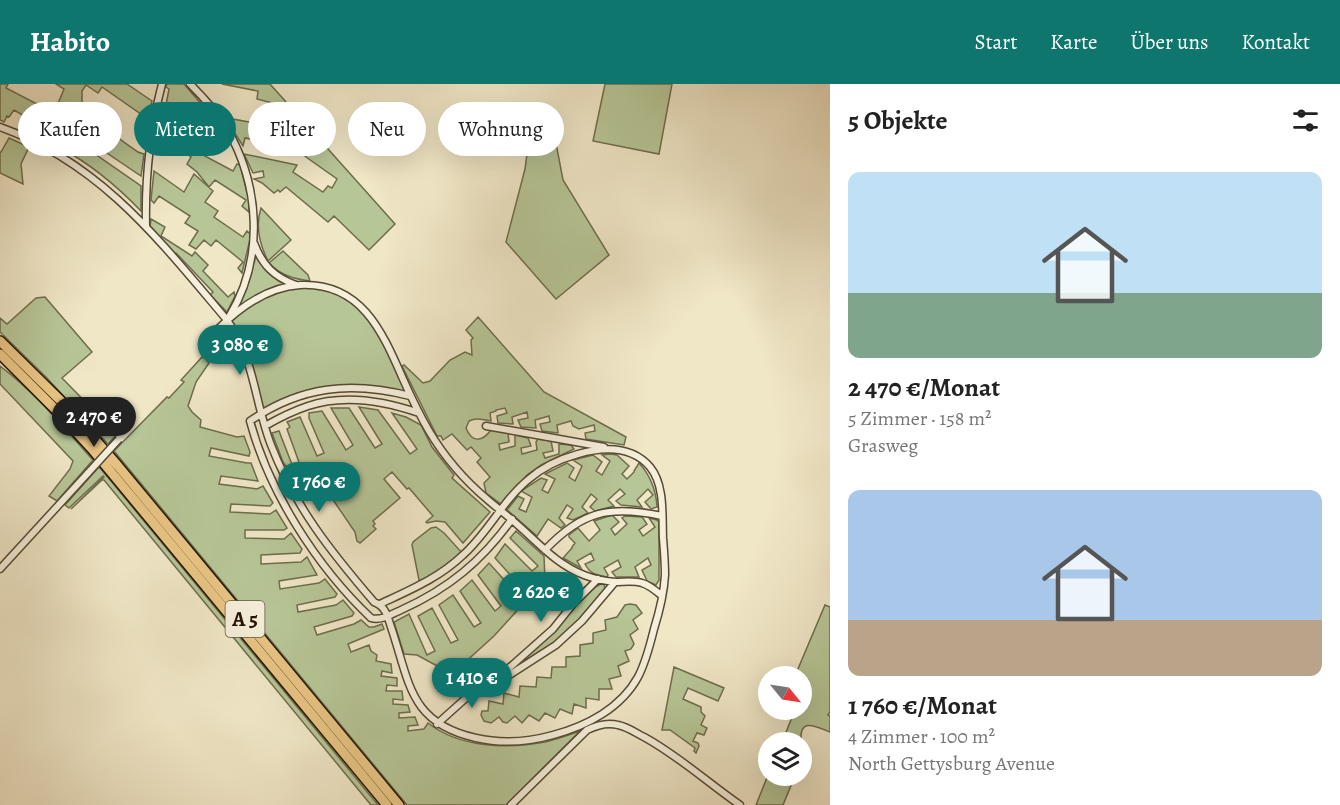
<!DOCTYPE html>
<html lang="de">
<meta charset="utf-8">
<style>
body{margin:0;font-family:Alegreya,serif;background:#f6f6f6;color:#222;height:100vh;display:flex;flex-direction:column;font-size:22px;white-space:nowrap}
*{box-sizing:border-box;margin:0}
p{font-size:20px;color:#767676}
.icon{flex:none;width:33px;height:33px;fill:none;stroke:currentColor;stroke-width:2;stroke-linecap:round;stroke-linejoin:round}
.map{position:relative;flex:1;overflow:hidden}
.side{display:flex;flex-direction:column;background:#fff;width:510px}
.side>*{flex:none}
.banner{position:absolute;left:18px;top:18px;width:570px;height:54px;display:flex;gap:12px}
.needle{width:39px;rotate:120deg}
.fabs{position:absolute;left:758px;top:582px;display:grid;gap:12px}
.fabs a{display:grid;place-items:center;width:54px;height:54px;border-radius:50%;background:#fff;box-shadow:0 6px 24px #0002;font-size:30px}
.price{position:absolute;translate:-50% -51px;padding:0 14px;border-radius:21px;background:#0f766e;color:#fff;font-size:20px;line-height:39px;filter:drop-shadow(0 2px 3px #0008)}
.price::after{content:'';position:absolute;left:50%;top:36px;width:18px;height:14px;margin-left:-9px;background:inherit;clip-path:polygon(0 0,100% 0,50% 100%)}
.price.selected{background:#222;color:#fff}
ul{padding:0;list-style:none}
li{display:grid;align-content:center;gap:12px;height:318px;padding:0 18px}
li span{display:grid;place-items:center;height:186px;border-radius:12px;color:#555}
li>.icon{margin-inline-start:auto}
span .icon{width:108px;height:108px;fill:#fffc;stroke-width:1}
li b{font-size:26px}
h2{display:flex;justify-content:space-between;align-items:center;height:72px;padding:0 18px;font-size:26px}
.chip{padding:0 21px;border-radius:27px;background:#fff;box-shadow:0 6px 24px #0002;font-size:21px;line-height:54px}
.chip.selected{background:#0f766e;color:#fff}
header{display:flex;align-items:center;gap:36px;box-sizing:border-box;height:84px;padding:0 30px;background:#0f766e;color:#fff}
header strong{font-size:28px}
nav{display:flex;gap:33px;margin-inline-start:auto;font-size:21px}
main{display:flex;flex:1;min-height:0}
.map>svg:first-child{display:block}
.green{fill:#b7c697;stroke:#6d6d4d;stroke-width:1.5}
.lines{fill:none;stroke-linecap:round;stroke-linejoin:round}
.minor-casing{stroke:#564934;stroke-width:9}
.highway-casing{stroke:#231403;stroke-width:12}
.minor{stroke:#f5efdb;stroke-width:6}
.highway{stroke:#e8c484;stroke-width:9}
.minor-bridge-casing{stroke:#564934;stroke-width:9;stroke-linecap:butt}
.minor-bridge{stroke:#f5efdb;stroke-width:6}
.labels{text-anchor:middle;dominant-baseline:central;stroke-width:5;stroke-linejoin:round;paint-order:stroke}
.shield{fill:#f5efdb;stroke:#625644;stroke-width:1.5}
.shield-label{font-size:21px;font-weight:bold;fill:#231403}
</style>
<header>
<strong>Habito</strong>
<nav><a>Start</a><a>Karte</a><a>Über uns</a><a>Kontakt</a></nav>
</header>
<main>
<div class="map">
<svg width="830" height="721" viewBox="0 0 830 721">
<rect width="100%" height="100%" fill="#f0e7c7"/>
<filter id="stains"><feTurbulence type="fractalNoise" baseFrequency=".00333" numOctaves="4"/><feColorMatrix values="0 0 0 0 .2 0 0 0 0 .09 0 0 0 0 .02 0 0 0 .5 -.17"/></filter>
<radialGradient id="worn" r=".72"><stop offset=".6" stop-color="#630" stop-opacity="0"/><stop offset="1" stop-color="#630" stop-opacity=".3"/></radialGradient>
<path class="green" d="M0,0H8L6,4L54,29L64,5L56,0H127L152,17L148,35L102,3L98,9L86,1L82,7V19L97,29L93,36L138,68L144,70L141,92L89,57L85,63L141,102V127C116,101 91,80 59,63L63,54L14,26L9,33L7,32L4,38L0,36Z
M167,0H184L223,45L228,56L214,49L217,42L183,23L179,29L182,32L175,45L205,62L201,70L233,87L237,80L240,81L249,116V128L242,122L246,116L215,96L209,103L197,88L187,80L191,73L162,52L157,59L155,57L157,47H161L169,5L166,3Z
M222,0H270L395,140L369,166L334,132L328,138L286,103L280,108L278,106L274,109L262,99L254,95L264,93L263,87L253,89L244,70L297,81L293,88L323,108L328,102L332,104L337,95L306,73L297,65L245,54L243,62L227,37V34L282,44L284,22L257,15L258,7Z
M605,0H672L659,70L593,57Z
M9,54L29,63L21,80L23,100L0,89V68H1Z
M555,54L563,96L609,171L556,215L506,158L525,85L527,70L541,58Z
M154,87L184,108L194,90L213,107L205,118L218,127L214,133L243,153L247,147L251,151L242,189L238,184L243,178L216,156L211,162L204,156L196,165L189,161L198,147L185,139L190,132L159,112L154,119L151,116Z
M261,124L291,156L268,177C260,161 255,142 261,124Z
M151,135L165,143L161,152L192,172L195,168L208,181L203,187L228,213L234,208L235,212L227,228L210,211L213,208L176,169L173,170L150,143Z
M283,167L308,191L310,197C294,195 280,191 269,179Z
M252,168L258,169L283,196L310,201L347,211L375,240L410,312L399,309L327,305L261,329L251,285L227,236L234,224Z
M45,213L92,268L62,294L110,343L113,341L119,348L108,360L46,293L0,248V234L7,240L36,214Z
M478,233L544,308L626,353L624,361L586,355L585,349L595,347L594,341L579,345L573,342L571,337L557,341L558,349L542,347L540,340L550,338L549,332L535,336L536,344L521,343L518,336L528,334L527,328L512,333L513,340L498,339L497,332L507,329L505,324L496,326V327L490,329L491,337C483,336 477,333 469,337L466,344C472,359 482,358 491,346L508,349L509,358L499,360L500,366L515,362V351L528,354L531,362L521,364L522,370L537,366L536,358L538,355L551,357L553,367L543,369L545,374L559,370V360L571,361L574,365L541,381L527,391L501,420L486,409L484,399L490,393L477,378L481,374L471,363L467,366L452,350L443,356L441,352H437L402,282L404,281L423,299L430,297L450,276L465,268L472,271L471,256L473,254L466,246Z
M203,272L209,279L196,298L188,322L192,328L201,336L200,343L237,353L244,352L250,368L249,372L211,364L209,372L247,379H251L258,397L221,392L219,400L257,405L263,402L273,419L270,422L231,420L230,428L270,430L276,426L287,444L284,446H245V454L284,455L291,449L302,465L300,469L261,471V480L301,478L307,473L317,491L279,497L280,505L319,499L325,495L337,510L335,513L297,521L298,528L336,521L343,516L354,529L352,532L314,543L317,551L354,540L361,536L369,543H374L382,540L384,545L348,560L351,568L369,561L371,567L377,571L376,577L391,580L392,589L382,587L381,592L397,594V602L387,601L386,607H402L403,616L393,615V620L408,621L410,628L399,629V634L415,633L418,641L408,642V647L424,645L428,639C460,664 507,665 545,658C557,655 569,651 580,647L506,721H407L114,367L167,313L169,314L184,298L181,296Z
M0,282C35,308 64,344 93,376L57,417L49,412L70,385L73,377L0,300Z
M359,323L378,326L410,370L417,365L392,329L406,333L421,341L432,363L454,391L452,394L490,428L463,459L445,438L436,437L427,439L426,438L433,432L409,404L407,405L392,388L384,395L400,414L373,437L375,440L373,442L376,445L360,459L357,457L355,448L327,407L343,396L339,390L330,395L320,381L300,395L296,396L283,378L272,349L279,347L293,383L300,381L287,345L290,343L287,338L300,333L317,372L324,369L309,334V329L322,327L346,366L353,361L331,324H349L375,364L382,360Z
M610,370L617,371L629,382L622,390L627,395L634,388V387L639,379C651,392 656,406 657,423L651,425L645,418L653,411L648,405L637,416L642,423L621,421L616,417L625,410L620,405L608,416L614,422L595,427L590,423L597,415L591,410L582,423L588,429L573,436L567,434L573,425L567,421L559,434L565,441L561,444L548,435L537,452L507,426L518,412L524,415L519,425L526,428L532,413L521,407L541,394L547,396L542,406L548,409L555,395L545,390L567,379L574,384L569,393L575,397L582,382L573,376L593,371L602,378L596,387L602,391L610,377L602,371Z
M99,383L111,397L378,721H371L104,396H102L71,425L104,393L103,392L69,424L65,421Z
M612,431L619,438L611,445L615,451L627,440L622,434L625,432L642,433L647,440L639,446L643,452L655,443L649,434L657,436L659,438V496L656,501L647,497L642,486L651,481L648,474L635,483L639,493H616L612,488L621,483L618,476L604,484L608,491L607,493C596,491 590,490 585,480L594,476L591,469L577,477L581,484L563,474L572,464V463L575,459L569,453V451L578,444L589,457L600,446L594,437Z
M436,443L444,449L464,471L420,501L412,461L413,458L431,444Z
M516,447L544,472L545,496L494,552L452,590L417,571L404,570L394,538L409,530L427,571L435,567L418,532L432,524L451,559L458,556L439,521L453,511L474,543L481,539L460,507L472,496L495,527L501,522L478,491L489,479L515,508L521,503L495,474L505,460L532,487L538,482L510,454Z
M601,500H604L605,506L580,536L555,558L505,589C525,574 544,558 562,539C574,526 584,507 601,500Z
M630,520L636,521L642,529L633,536L638,545L630,551L634,560L631,565L625,567L629,577L618,582L621,592L609,595L612,605H599V616L586,614V624L574,620L572,630L560,625L555,634L545,629L539,637L529,631L522,639L515,632L507,639L503,638L499,633L491,639L484,637L481,631L482,627H488L489,617L503,620L504,609L519,613L520,602L536,603L537,593L551,594L552,583H566V573L580,572V561L593,559V549L606,546L605,536L617,533L625,521Z
M825,521L830,523V628L828,631L830,632V648C815,642 799,633 801,658H782L795,626H801V592H795Z
M674,583L724,604L718,617L688,604L683,615L701,623V628L705,632L701,641L707,644L704,651L697,649L693,657L698,659L699,662L696,669L694,667L695,664L670,646H662Z
M768,691L795,692L783,721H756Z"/>
<g class="lines">
<defs>
<path id="minor" d="M190,0C203,13 216,27 226,43C260,101 265,174 229,233
M0,43C101,79 160,157 227,236C255,275 254,317 271,361C295,423 331,468 374,518C386,523 387,531 391,543C410,599 409,639 476,654C502,660 528,658 553,651C587,642 621,624 638,593C646,578 650,561 654,545C659,529 664,508 665,491C665,479 664,466 663,454C662,432 665,401 650,383C631,361 603,363 578,370C560,375 543,383 529,395C503,416 488,449 463,471C439,494 410,506 380,520
M146,142C145,94 150,46 162,0
M254,159C262,181 274,193 296,201
M218,245C240,223 268,203 300,201C361,198 382,247 403,295C411,313 419,330 429,347C445,374 464,396 488,416C496,423 504,429 512,436C536,456 555,480 584,491C594,495 605,497 615,498C624,498 633,496 642,499C649,501 655,506 661,511
M410,312C351,297 301,302 250,337C269,408 317,483 371,534C381,537 392,530 401,526C448,505 482,477 512,435
M265,342C279,334 293,327 308,322C344,310 384,317 419,329
M486,342L604,363
M545,466C582,427 610,421 662,432
M0,485L88,389
M500,592L553,545L573,520L598,495
M437,640L466,614L483,602L511,590L556,561L582,537L615,498
M511,721L587,646C597,641 607,638 618,641C628,643 636,649 644,653C679,672 708,699 740,721"/>
<path id="highway" d="M0,257L65,321L118,382L399,721
M0,270L54,324L92,365L387,721"/>
</defs>
<use href="#minor" class="minor-casing"/>
<use href="#highway" class="highway-casing"/>
<use href="#minor" class="minor"/>
<use href="#highway" class="highway"/>
<defs>
<path id="minor-bridge" d="M88,389L119,355"/>
</defs>
<use href="#minor-bridge" class="minor-bridge-casing"/>
<use href="#minor-bridge" class="minor-bridge"/>
</g>
<g class="labels">
<rect class="shield" x="225.5" y="517" width="39" height="36" rx="4.5"/>
<g class="shield-label">
<text x="245" y="535">A 5</text>
</g>
</g>
<rect width="100%" height="100%" filter="url(#stains)"/>
<rect width="100%" height="100%" fill="url(#worn)"/>
</svg>
<div class="fabs">
<a><svg class="needle" viewBox="-14 -14 28 28"><path d="M0-13l5 13h-10z" fill="#e53935"/><path d="M0 13l5-13h-10z" fill="#767676"/></svg></a>
<a><svg class="icon" aria-label="layers" viewBox="0 0 24 24"><path d="M12 4l9 5-9 5-9-5zM3 14l9 5 9-5"/></svg></a>
</div>
<b class="price" style="left:240px;top:292px">3 080 €</b>
<b class="price selected" style="left:94px;top:364px">2 470 €</b>
<b class="price" style="left:319px;top:429px">1 760 €</b>
<b class="price" style="left:541px;top:539px">2 620 €</b>
<b class="price" style="left:472px;top:625px">1 410 €</b>
<div class="banner">
<a class="chip">Kaufen</a>
<a class="chip selected">Mieten</a>
<a class="chip">Filter</a>
<a class="chip">Neu</a>
<a class="chip">Wohnung</a>
</div>
</div>
<section class="side">
<h2>5 Objekte<svg class="icon" aria-label="filters" viewBox="0 0 24 24"><path d="M4 7h16M4 17h16"/><circle cx="9" cy="7" r="2"/><circle cx="15" cy="17" r="2"/></svg></h2>
<ul>
<li><span style="background:linear-gradient(#bfe0f5 65%,#7fa58c 0)"><svg class="icon" aria-label="home" viewBox="0 0 24 24"><path d="M3 11l9-7 9 7M6 9v11h12V9"/></svg></span><div><b>2 470 €/Monat</b><p>5 Zimmer · 158 m²</p><p>Grasweg</p></div></li>
<li><span style="background:linear-gradient(#a9c7e8 70%,#b9a48a 0)"><svg class="icon" aria-label="home" viewBox="0 0 24 24"><path d="M3 11l9-7 9 7M6 9v11h12V9"/></svg></span><div><b>1 760 €/Monat</b><p>4 Zimmer · 100 m²</p><p>North Gettysburg Avenue</p></div></li>
</ul>
</section>
</main>
